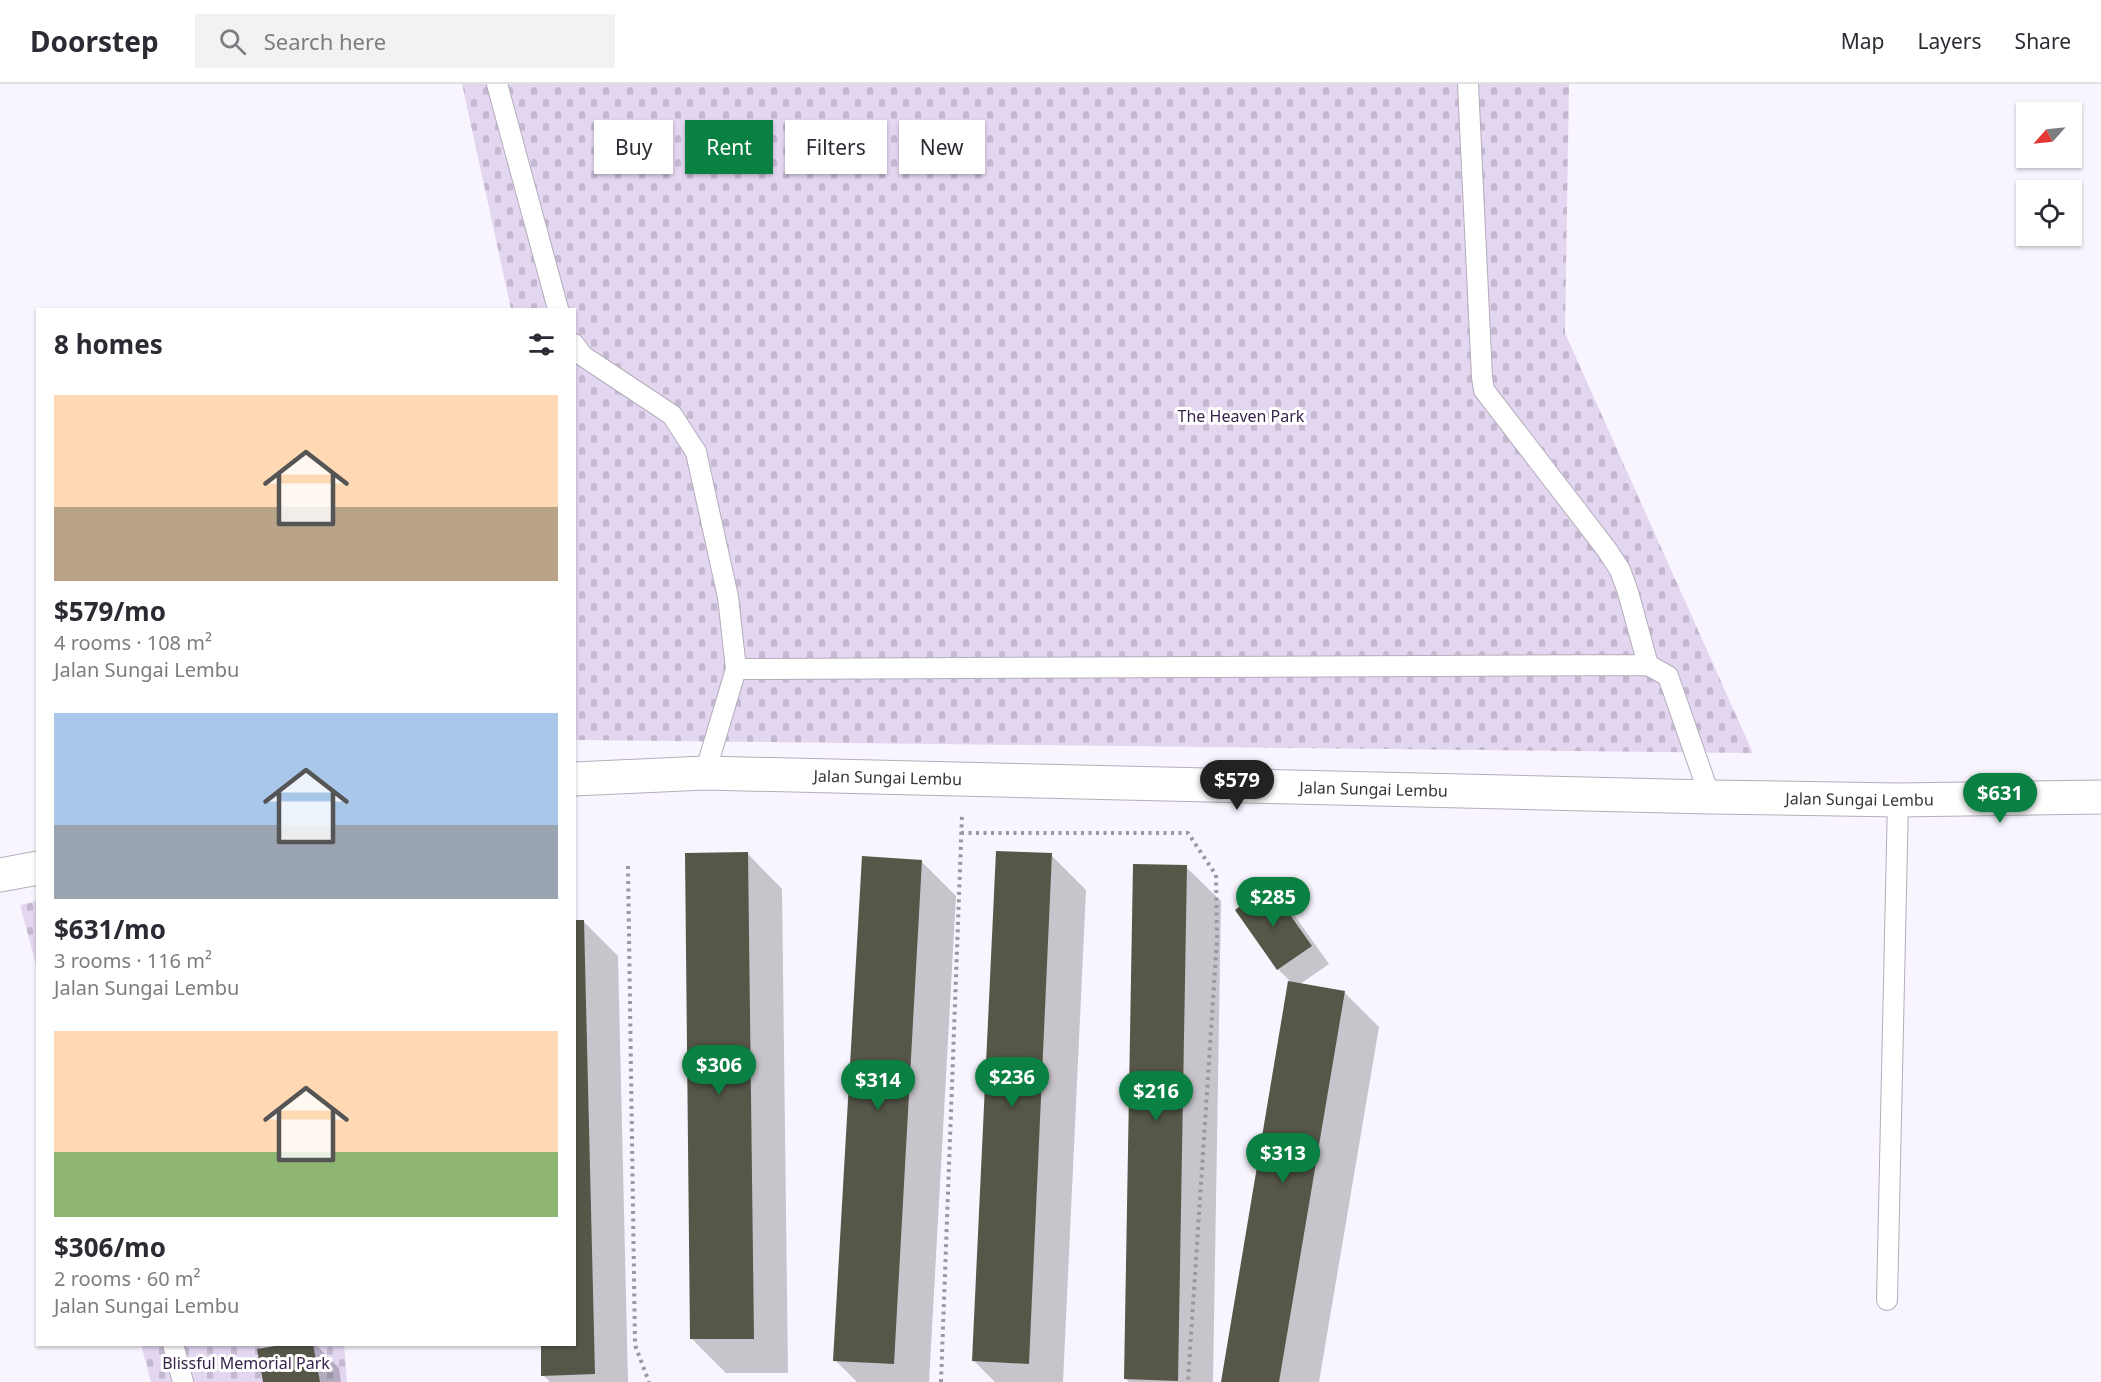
<!DOCTYPE html>
<meta charset="utf-8">
<style>
body{margin:0;font-family:"Noto Sans",sans-serif;background:#f2f2f3;color:#2b2b33;height:100vh;display:flex;flex-direction:column;font-size:22px;white-space:nowrap}
*{box-sizing:border-box;margin:0}
p{font-size:20px;color:#7c7c81}
.icon{flex:none;width:33px;height:33px;fill:none;stroke:currentColor;stroke-width:2;stroke-linecap:round;stroke-linejoin:round}
.map{position:relative;flex:1;overflow:hidden}
.sheet{position:absolute;left:36px;top:224px;width:540px;height:1038px;display:flex;flex-direction:column;background:#fff;border-radius:0px;box-shadow:0 2px 4px #0004}
.sheet>*{flex:none}
.hud{position:absolute;left:594px;top:36px;width:570px;height:54px;display:flex;gap:12px}
.needle{width:39px;rotate:243deg}
.controls{position:absolute;left:2016px;top:18px;display:grid;gap:12px}
.controls a{display:grid;place-items:center;width:66px;height:66px;border-radius:0px;background:#fff;box-shadow:0 2px 4px #0004;font-size:30px}
.price{position:absolute;translate:-50% -51px;padding:0 14px;border-radius:21px;background:#0b8043;color:#fff;font-size:20px;line-height:39px;filter:drop-shadow(0 2px 3px #0008)}
.price::after{content:'';position:absolute;left:50%;top:36px;width:18px;height:14px;margin-left:-9px;background:inherit;clip-path:polygon(0 0,100% 0,50% 100%)}
.price.selected{background:#222;color:#fff}
ul{padding:0;list-style:none}
li{display:grid;align-content:center;gap:12px;height:318px;padding:0 18px}
li span{display:grid;place-items:center;height:186px;border-radius:0px;color:#555}
li>.icon{margin-inline-start:auto}
span .icon{width:108px;height:108px;fill:#fffc;stroke-width:1}
li b{font-size:26px}
h2{display:flex;justify-content:space-between;align-items:center;height:72px;padding:0 18px;font-size:26px}
.pill{padding:0 21px;border-radius:0px;background:#fff;box-shadow:0 2px 4px #0004;font-size:21px;line-height:54px}
.pill.selected{background:#0b8043;color:#fff}
header{display:flex;align-items:center;gap:36px;box-sizing:border-box;height:84px;padding:0 30px;background:#fff;border-bottom:2px solid #e1e1e2}
header strong{font-size:28px}
nav{display:flex;gap:33px;margin-inline-start:auto;font-size:21px}
.search{width:420px;height:54px;background:#f2f2f3;display:flex;align-items:center;gap:15px;box-sizing:border-box;padding:0 21px;border-radius:0px;color:#7c7c81;font-size:22px}
.map>svg:first-child{display:block}
.cemetery{fill:url(#cemetery-stones)}
.shadow{fill:#0003}
.building{fill:#565749}
.lines{fill:none;stroke-linecap:round;stroke-linejoin:round}
.lane-casing{stroke:#b4adbb;stroke-width:22}
.secondary-casing{stroke:#b4adbb;stroke-width:35}
.path{stroke:#9a979e;stroke-width:4;stroke-dasharray:3 4.5;stroke-linecap:butt}
.lane{stroke:#fff;stroke-width:20}
.secondary{stroke:#fff;stroke-width:33}
.labels{text-anchor:middle;dominant-baseline:central;stroke-width:6;stroke-linejoin:round;paint-order:stroke}
.park-label{font-size:16px;fill:#39234b;stroke:#fff}
.street-label{font-size:16px;fill:#37353a;stroke:#fff}
</style>
<header>
<strong>Doorstep</strong>
<div class="search"><svg class="icon" aria-label="search" viewBox="0 0 24 24"><circle cx="10" cy="10" r="6"/><path d="M15 15l6 6"/></svg>Search here</div>
<nav><a>Map</a><a>Layers</a><a>Share</a></nav>
</header>
<div class="map">
<svg width="2101" height="1298" viewBox="0 0 2101 1298">
<defs>
<pattern id="cemetery-stones" width="16" height="16" patternUnits="userSpaceOnUse" patternTransform="scale(1.5)"><rect width="16" height="16" fill="#e3d6f1"/><path d="M2 7V4a2 2 0 0 1 4 0v3zM10 15v-3a2 2 0 0 1 4 0v3z" fill="#c3b8cf"/></pattern>
</defs>
<rect width="100%" height="100%" fill="#f9f5fe"/>
<path class="cemetery" d="M462,0H1569L1565,249L1753,669L575,656L574,225H511Z
M37,817H38L37,884L20,821Z
M141,1260H344L347,1298H151Z"/>
<path class="shadow" d="M748,770L782,805L788,1289H726L691,1254Z
M1051,771L1086,806L1063,1298H995L973,1276Z
M922,778L956,812L929,1298H857L835,1276Z
M1186,783L1221,817L1213,1298H1129L1126,1295Z
M1269,803L1287,821L1329,880L1300,900L1344,908L1379,943L1319,1298H1222L1290,897L1278,885Z
M584,838L618,872L628,1298H550L543,1291L542,1260H574Z
M295,1260H315L339,1284L341,1298H264Z"/>
<path class="building" d="M996,767L1052,769L1029,1280L972,1277Z
M748,768L754,1255H690L685,769Z
M862,772L922,776L894,1280L833,1277Z
M1133,780L1187,781L1178,1297L1124,1295Z
M1269,801L1312,862L1277,886L1235,826Z
M574,836H584L595,1290L541,1292V1260H574Z
M1288,897L1345,907L1279,1298H1221Z
M287,1260H313L320,1298H263L257,1265Z"/>
<g class="lines">
<defs>
<path id="lane" d="M497,0L558,225
M1468,0L1482,293L1484,306L1607,466L1620,486L1628,508L1648,581
M574,260L583,272L672,331L696,368L728,513L736,585L705,689
M736,585L1648,581L1668,592L1710,713
M1887,1216L1898,716
M173,1260L183,1298"/>
<g id="secondary">
<path id="s1" d="M574,695L705,689L1710,713L1898,716L2101,713"/>
<path d="M0,791L38,784"/>
</g>
</defs>
<use href="#lane" class="lane-casing"/>
<use href="#secondary" class="secondary-casing"/>
<path class="path" d="M961,749H1188L1216,791L1217,855L1188,1298
M628,782L635,1261L649,1298
M941,1298L962,731"/>
<use href="#lane" class="lane"/>
<use href="#secondary" class="secondary"/>
</g>
<g class="labels">
<g class="park-label">
<text x="1241" y="332">The Heaven Park</text>
<text x="246" y="1279">Blissful Memorial Park</text>
</g>
<g class="street-label">
<text stroke="none"><textPath href="#s1" startOffset="314">Jalan Sungai Lembu</textPath></text>
<text stroke="none"><textPath href="#s1" startOffset="800">Jalan Sungai Lembu</textPath></text>
<text stroke="none"><textPath href="#s1" startOffset="1286">Jalan Sungai Lembu</textPath></text>
</g>
</g>
</svg>
<div class="controls">
<a><svg class="needle" viewBox="-14 -14 28 28"><path d="M0-13l5 13h-10z" fill="#e53935"/><path d="M0 13l5-13h-10z" fill="#7c7c81"/></svg></a>
<a><svg class="icon" aria-label="locate" viewBox="0 0 24 24"><circle cx="12" cy="12" r="6"/><path d="M12 2v4M12 18v4M2 12h4M18 12h4"/></svg></a>
</div>
<b class="price selected" style="left:1237px;top:727px">$579</b>
<b class="price" style="left:2000px;top:740px">$631</b>
<b class="price" style="left:1273px;top:844px">$285</b>
<b class="price" style="left:719px;top:1012px">$306</b>
<b class="price" style="left:1012px;top:1024px">$236</b>
<b class="price" style="left:878px;top:1027px">$314</b>
<b class="price" style="left:1156px;top:1038px">$216</b>
<b class="price" style="left:1283px;top:1100px">$313</b>
<div class="hud">
<a class="pill">Buy</a>
<a class="pill selected">Rent</a>
<a class="pill">Filters</a>
<a class="pill">New</a>
</div>
<section class="sheet">
<h2>8 homes<svg class="icon" aria-label="filters" viewBox="0 0 24 24"><path d="M4 7h16M4 17h16"/><circle cx="9" cy="7" r="2"/><circle cx="15" cy="17" r="2"/></svg></h2>
<ul>
<li><span style="background:linear-gradient(#ffd9b3 60%,#b9a48a 0)"><svg class="icon" aria-label="home" viewBox="0 0 24 24"><path d="M3 11l9-7 9 7M6 9v11h12V9"/></svg></span><div><b>$579/mo</b><p>4 rooms · 108 m²</p><p>Jalan Sungai Lembu</p></div></li>
<li><span style="background:linear-gradient(#a9c7e8 60%,#9aa5b1 0)"><svg class="icon" aria-label="home" viewBox="0 0 24 24"><path d="M3 11l9-7 9 7M6 9v11h12V9"/></svg></span><div><b>$631/mo</b><p>3 rooms · 116 m²</p><p>Jalan Sungai Lembu</p></div></li>
<li><span style="background:linear-gradient(#ffd9b3 65%,#8fb573 0)"><svg class="icon" aria-label="home" viewBox="0 0 24 24"><path d="M3 11l9-7 9 7M6 9v11h12V9"/></svg></span><div><b>$306/mo</b><p>2 rooms · 60 m²</p><p>Jalan Sungai Lembu</p></div></li>
</ul>
</section>
</div>
